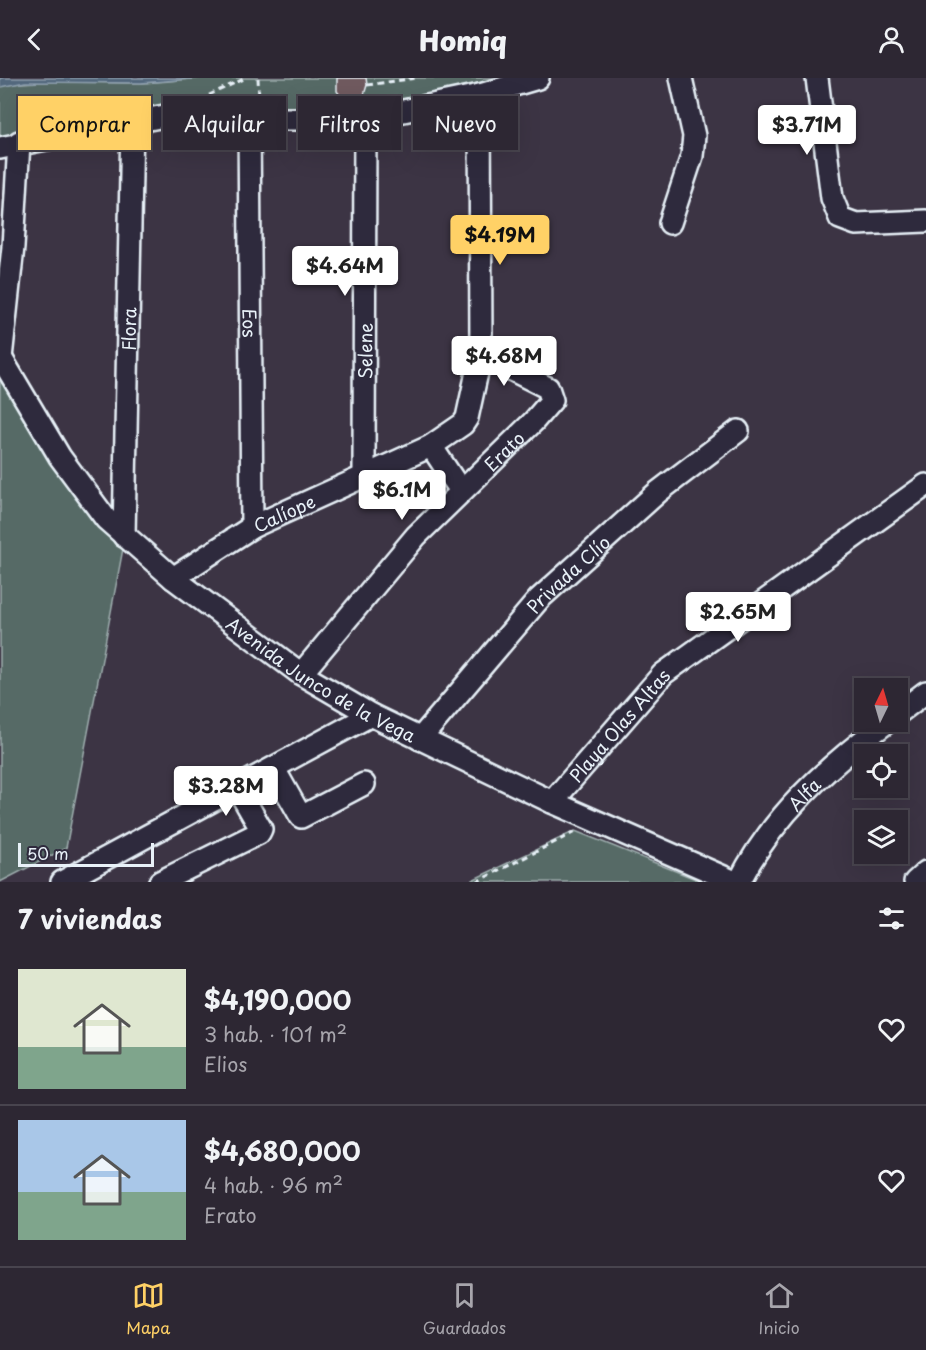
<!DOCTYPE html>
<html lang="es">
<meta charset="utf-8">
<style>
body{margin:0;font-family:"Playpen Sans",sans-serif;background:#352f3b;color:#f1f3f6;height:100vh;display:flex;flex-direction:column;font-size:22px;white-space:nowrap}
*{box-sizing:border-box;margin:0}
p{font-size:20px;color:#a7a5ac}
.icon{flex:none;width:33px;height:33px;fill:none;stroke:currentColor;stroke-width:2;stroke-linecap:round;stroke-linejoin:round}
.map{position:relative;height:804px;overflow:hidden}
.panel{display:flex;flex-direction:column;background:#2d2733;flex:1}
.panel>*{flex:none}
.guide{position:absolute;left:18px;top:18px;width:600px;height:54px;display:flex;gap:12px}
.needle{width:39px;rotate:5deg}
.tools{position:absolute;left:854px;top:600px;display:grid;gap:12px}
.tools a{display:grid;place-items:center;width:54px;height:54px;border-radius:0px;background:#2d2733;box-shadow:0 6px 24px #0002,0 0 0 2px #48444e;font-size:30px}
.scale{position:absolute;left:18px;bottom:15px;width:136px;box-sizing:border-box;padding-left:6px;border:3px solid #e8f1f8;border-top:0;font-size:16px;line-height:21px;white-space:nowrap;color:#e8f1f8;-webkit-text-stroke:4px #2f2a3d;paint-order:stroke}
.price{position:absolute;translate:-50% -51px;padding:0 14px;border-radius:6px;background:#fff;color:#222;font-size:20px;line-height:39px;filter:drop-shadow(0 2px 3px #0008)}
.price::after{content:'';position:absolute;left:50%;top:36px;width:18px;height:14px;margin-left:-9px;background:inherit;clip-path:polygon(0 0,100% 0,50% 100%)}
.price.current{background:#ffd166;color:#111}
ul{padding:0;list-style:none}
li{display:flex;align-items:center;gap:18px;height:150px;padding:0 18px}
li+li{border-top:2px solid #48444e}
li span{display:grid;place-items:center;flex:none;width:168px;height:120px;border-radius:0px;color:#555}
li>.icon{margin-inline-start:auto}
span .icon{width:72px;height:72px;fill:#fffc;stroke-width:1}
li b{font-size:26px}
h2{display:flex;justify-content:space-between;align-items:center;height:72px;padding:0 18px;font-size:26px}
.chip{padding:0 21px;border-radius:0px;background:#2d2733;box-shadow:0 6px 24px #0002,0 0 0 2px #48444e;font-size:21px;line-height:54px}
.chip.current{background:#ffd166;color:#111}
header{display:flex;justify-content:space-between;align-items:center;height:78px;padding:0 18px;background:#2d2733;font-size:27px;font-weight:800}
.tab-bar{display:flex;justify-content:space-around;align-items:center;height:84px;border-top:2px solid #48444e;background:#2d2733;font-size:16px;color:#a7a5ac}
.tab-bar a{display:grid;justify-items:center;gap:3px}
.tab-bar .current{color:#ffd166}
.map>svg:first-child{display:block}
.green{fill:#566b66;stroke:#9faeaf;stroke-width:1.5}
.water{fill:#52687d;stroke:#8e9fae;stroke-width:1.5}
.building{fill:#705a5f;stroke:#e8f1f8;stroke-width:1.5}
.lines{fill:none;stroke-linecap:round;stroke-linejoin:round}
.minor-casing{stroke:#e8f1f8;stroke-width:26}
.path{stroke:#e8f1f8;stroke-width:3;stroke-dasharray:6 4.5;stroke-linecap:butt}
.minor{stroke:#2f2a3d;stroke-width:21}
.labels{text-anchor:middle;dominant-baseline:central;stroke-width:6;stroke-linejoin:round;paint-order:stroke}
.street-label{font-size:18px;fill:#e8f1f8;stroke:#2f2a3d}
</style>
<header><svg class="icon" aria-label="back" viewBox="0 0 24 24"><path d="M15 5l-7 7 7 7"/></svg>Homiq<svg class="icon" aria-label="person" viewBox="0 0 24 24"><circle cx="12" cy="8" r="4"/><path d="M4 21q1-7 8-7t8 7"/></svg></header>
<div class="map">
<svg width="926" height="804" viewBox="0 0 926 804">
<rect width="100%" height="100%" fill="#3c3444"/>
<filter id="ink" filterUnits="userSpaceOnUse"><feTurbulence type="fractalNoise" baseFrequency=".0167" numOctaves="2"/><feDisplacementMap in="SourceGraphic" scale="12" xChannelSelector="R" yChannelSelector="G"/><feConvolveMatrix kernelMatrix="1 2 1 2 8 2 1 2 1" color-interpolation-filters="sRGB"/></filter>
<g filter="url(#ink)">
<path class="green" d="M202,0H538L365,41L216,36L0,70V9C27,0 109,6 142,5C162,4 182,2 202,0Z
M0,272L126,455L66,770L0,804Z
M575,753L703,804H468Z"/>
<path class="water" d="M0,0H202L141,5L25,4L0,9Z"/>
<path class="building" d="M337,0H366L367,7L364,17L351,24L342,20L337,13Z"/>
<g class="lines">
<defs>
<g id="minor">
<path d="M817,0L832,120L840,140L856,146L926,143"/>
<path id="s1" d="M249,39L252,449"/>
<path d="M0,70L180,35L282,41H365L480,17L538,0"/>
<path d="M670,145L692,78L694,58L681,0"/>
<path id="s2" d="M0,278L60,379L106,441L173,500L301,596L371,637L552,724L735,804"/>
<path d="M1,280L13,169L19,64"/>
<path d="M431,368L461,413"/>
<path id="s3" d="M364,397L365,41"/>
<path id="s4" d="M124,458L132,43"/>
<path id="s5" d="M173,500L252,449L431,368L463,346L467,340L481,276L480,17"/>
<path id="s6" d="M301,596L416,458L533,344L552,322L548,310L481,276"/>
<path d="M897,636L926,614"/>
<path id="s7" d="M420,661L539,521L658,414L738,353"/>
<path d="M274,691L301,739L364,706"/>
<path id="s8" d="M552,724L663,596L926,407"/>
<path d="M62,804L371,637"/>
<path d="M160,804L259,755L261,751L238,711"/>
<path id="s9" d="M739,804C773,737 828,688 887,644"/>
<path d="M915,804L926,794"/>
</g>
</defs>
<use href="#minor" class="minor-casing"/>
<path class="path" d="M258,0L259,22
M367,7L416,0
M209,17L246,0
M476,804L575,754"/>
<use href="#minor" class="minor"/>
</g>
</g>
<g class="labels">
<g class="street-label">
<text stroke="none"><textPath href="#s1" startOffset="206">Eos</textPath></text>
<text stroke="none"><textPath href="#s4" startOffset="207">Flora</textPath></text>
<text stroke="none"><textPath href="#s3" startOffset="124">Selene</textPath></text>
<text stroke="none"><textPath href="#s6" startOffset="302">Erato</textPath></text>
<text stroke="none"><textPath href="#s5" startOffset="129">Calíope</textPath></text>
<text stroke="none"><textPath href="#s7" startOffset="222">Privada Clío</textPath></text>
<text stroke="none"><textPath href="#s2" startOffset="464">Avenida Junco de la Vega</textPath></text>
<text stroke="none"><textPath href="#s8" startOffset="102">Playa Olas Altas</textPath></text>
<text stroke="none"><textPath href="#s9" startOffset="110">Alfa</textPath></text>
</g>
</g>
</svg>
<div class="tools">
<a><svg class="needle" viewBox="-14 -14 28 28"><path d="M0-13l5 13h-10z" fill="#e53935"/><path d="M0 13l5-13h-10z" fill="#a7a5ac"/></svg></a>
<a><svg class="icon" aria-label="locate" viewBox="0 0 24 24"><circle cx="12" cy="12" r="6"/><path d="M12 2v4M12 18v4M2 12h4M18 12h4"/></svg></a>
<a><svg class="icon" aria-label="layers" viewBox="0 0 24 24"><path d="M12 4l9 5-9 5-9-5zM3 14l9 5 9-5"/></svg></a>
</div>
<div class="scale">50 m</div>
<b class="price" style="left:807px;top:78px">$3.71M</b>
<b class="price current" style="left:500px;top:188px">$4.19M</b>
<b class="price" style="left:345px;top:219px">$4.64M</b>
<b class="price" style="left:504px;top:309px">$4.68M</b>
<b class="price" style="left:402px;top:443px">$6.1M</b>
<b class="price" style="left:738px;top:565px">$2.65M</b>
<b class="price" style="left:226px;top:739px">$3.28M</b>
<div class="guide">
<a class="chip current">Comprar</a>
<a class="chip">Alquilar</a>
<a class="chip">Filtros</a>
<a class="chip">Nuevo</a>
</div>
</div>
<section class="panel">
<h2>7 viviendas<svg class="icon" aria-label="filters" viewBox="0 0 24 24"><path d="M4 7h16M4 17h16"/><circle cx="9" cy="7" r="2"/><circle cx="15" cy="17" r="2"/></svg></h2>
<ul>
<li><span style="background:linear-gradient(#dfe7d0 65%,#7fa58c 0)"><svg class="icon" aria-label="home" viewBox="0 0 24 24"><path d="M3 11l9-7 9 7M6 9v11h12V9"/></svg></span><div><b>$4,190,000</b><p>3 hab. · 101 m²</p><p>Elios</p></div><svg class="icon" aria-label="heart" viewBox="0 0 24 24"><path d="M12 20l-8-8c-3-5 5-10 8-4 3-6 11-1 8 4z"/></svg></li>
<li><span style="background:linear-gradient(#a9c7e8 60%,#7fa58c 0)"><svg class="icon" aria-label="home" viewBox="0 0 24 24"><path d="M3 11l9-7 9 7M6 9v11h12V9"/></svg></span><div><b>$4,680,000</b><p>4 hab. · 96 m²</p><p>Erato</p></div><svg class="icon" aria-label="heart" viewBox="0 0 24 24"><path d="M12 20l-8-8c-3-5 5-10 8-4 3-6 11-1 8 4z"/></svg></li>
</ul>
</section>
<nav class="tab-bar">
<a class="current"><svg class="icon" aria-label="map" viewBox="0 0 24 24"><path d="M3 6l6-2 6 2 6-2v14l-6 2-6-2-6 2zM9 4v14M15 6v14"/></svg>Mapa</a>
<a><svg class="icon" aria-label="saved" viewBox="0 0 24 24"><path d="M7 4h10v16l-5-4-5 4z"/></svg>Guardados</a>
<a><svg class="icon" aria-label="home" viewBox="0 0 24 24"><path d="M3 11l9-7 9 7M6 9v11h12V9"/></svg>Inicio</a>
</nav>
